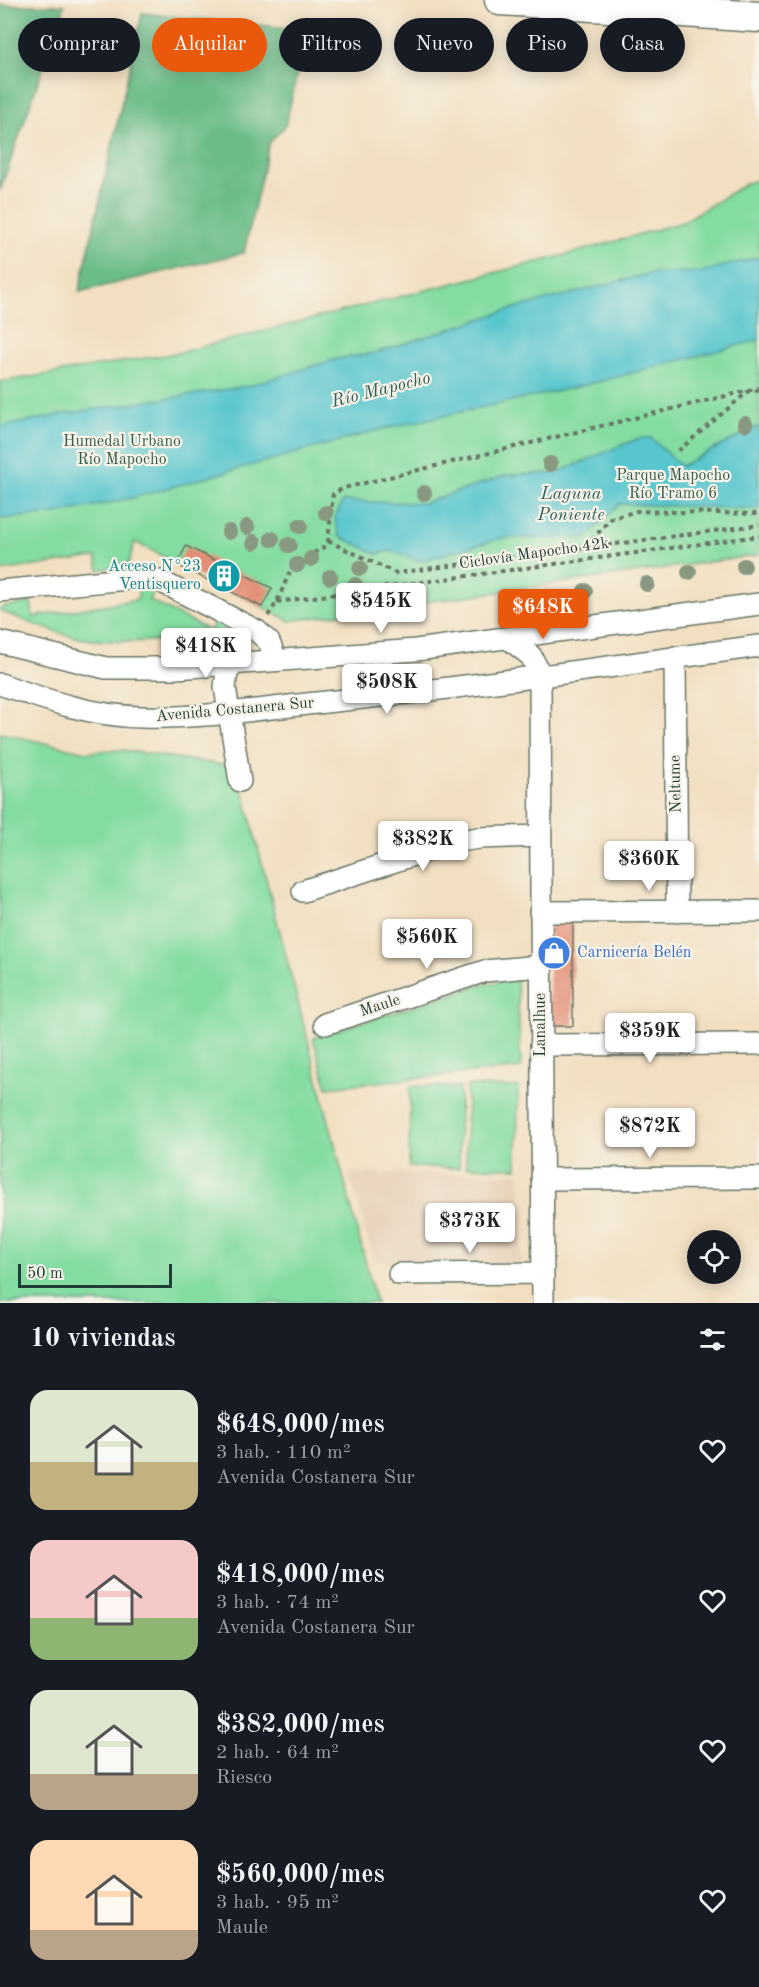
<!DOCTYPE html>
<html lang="es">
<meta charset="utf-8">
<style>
body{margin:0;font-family:"Old Standard TT",serif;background:#242831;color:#f1f3f6;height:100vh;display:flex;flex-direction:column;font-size:22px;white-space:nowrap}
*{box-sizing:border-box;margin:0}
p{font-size:20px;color:#9ea1a6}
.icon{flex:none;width:33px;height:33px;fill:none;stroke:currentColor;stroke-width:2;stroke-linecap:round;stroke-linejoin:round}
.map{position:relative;height:1303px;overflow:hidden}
.details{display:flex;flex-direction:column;background:#171b24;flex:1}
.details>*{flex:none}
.top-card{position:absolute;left:18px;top:18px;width:723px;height:54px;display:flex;gap:12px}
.buttons{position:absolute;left:687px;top:1230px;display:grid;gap:12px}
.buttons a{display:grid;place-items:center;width:54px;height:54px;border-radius:50%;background:#171b24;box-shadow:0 3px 15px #0003;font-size:30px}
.scale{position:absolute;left:18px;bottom:15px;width:154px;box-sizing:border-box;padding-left:6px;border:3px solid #1f3d34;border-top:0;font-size:16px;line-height:21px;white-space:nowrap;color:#1f3d34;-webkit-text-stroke:4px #f7f3e8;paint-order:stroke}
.price{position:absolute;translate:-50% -51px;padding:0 14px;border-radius:6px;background:#fff;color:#222;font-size:20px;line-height:39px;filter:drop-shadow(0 2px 3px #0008)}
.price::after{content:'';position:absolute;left:50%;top:36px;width:18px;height:14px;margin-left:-9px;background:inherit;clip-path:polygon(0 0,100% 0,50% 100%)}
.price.current{background:#ea580c;color:#fff}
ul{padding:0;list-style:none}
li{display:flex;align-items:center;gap:18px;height:150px;padding:0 30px}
li span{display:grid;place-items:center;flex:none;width:168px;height:120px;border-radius:18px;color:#555}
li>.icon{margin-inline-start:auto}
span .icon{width:72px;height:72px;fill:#fffc;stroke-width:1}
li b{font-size:26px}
h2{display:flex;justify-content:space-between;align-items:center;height:72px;padding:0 30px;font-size:26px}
.chip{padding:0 21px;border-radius:27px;background:#171b24;box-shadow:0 3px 15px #0003;font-size:21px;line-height:54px}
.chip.current{background:#ea580c;color:#fff}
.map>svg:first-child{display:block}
.built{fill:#e7d0b7}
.green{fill:#83dca2;stroke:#518c6b;stroke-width:1.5}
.forest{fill:#6abc88;stroke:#447c5e;stroke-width:1.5}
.water{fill:#59c6ce;stroke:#3c8281;stroke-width:1.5}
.building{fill:#e38e76}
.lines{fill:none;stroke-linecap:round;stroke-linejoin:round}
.minor-casing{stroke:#697665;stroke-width:24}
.highway-casing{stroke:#697665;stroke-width:33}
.path{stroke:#697665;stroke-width:4;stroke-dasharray:4.5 4.5;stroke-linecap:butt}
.minor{stroke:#fff;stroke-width:21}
.highway{stroke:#fff;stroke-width:30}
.tree{fill:#899880}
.labels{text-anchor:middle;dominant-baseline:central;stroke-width:4.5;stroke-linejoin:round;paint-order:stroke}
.park-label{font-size:16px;fill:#335d4a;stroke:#f7f3e8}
.street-label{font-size:16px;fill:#1f3d34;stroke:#f7f3e8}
.culture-label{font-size:16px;fill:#0d838f;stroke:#f7f3e8;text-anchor:end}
.shop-label{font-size:16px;fill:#366cbe;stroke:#f7f3e8;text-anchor:start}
.water-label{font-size:18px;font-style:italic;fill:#2e5f5a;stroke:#f7f3e8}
</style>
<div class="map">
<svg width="759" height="1303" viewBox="0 0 759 1303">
<rect width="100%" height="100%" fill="#f7f3e8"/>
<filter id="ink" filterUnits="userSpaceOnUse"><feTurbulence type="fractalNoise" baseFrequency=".0167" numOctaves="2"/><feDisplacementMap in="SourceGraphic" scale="12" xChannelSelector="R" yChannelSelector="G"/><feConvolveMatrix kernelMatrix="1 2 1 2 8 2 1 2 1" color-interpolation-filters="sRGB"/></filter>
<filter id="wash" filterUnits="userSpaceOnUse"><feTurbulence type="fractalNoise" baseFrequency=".008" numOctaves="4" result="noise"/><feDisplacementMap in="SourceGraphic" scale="24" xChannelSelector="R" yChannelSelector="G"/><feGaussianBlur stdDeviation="1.35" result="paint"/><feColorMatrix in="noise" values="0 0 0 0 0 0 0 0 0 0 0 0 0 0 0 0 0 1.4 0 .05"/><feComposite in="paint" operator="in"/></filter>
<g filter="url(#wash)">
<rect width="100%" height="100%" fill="#f2dfc1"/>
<path class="built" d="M349,1173L520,1174L521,1263L375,1262Z"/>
<path class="green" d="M759,179V555L290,621L135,542L128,565L99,570L96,557L0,571V382L177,353L577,252L683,222L747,183Z
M138,583L156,585L149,600L210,631L217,617L228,623L222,635C180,640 135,644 93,640C62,637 29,622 0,611V608L31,602L33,617L138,599Z
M0,733L87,752L122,750L237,767L376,1303H0Z
M517,979L521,1068L327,1087L313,1038L481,985Z
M410,1086L460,1087L459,1168L409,1167Z
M467,1086L518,1087L517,1168L466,1167Z"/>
<path class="forest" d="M0,5H65L0,191Z
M142,13L306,30L286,125L269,143L244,253L79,292Z"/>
<path class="water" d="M759,257V340L586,385L387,428L132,498L55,514L0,519V427L64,414L248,386L336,359L375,353L515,308L652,273L701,272Z
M759,426V509L619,504L586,538H503L420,561L390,551L377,554L339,536L335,518L343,501L424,503L507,475L556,473L639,438H651L681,466Z"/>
<g id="blocks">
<path class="building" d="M186,546L272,588L262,607L177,565Z
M549,919H573V1026H549Z"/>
</g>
</g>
<g filter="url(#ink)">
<use href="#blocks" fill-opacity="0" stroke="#697665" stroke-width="1.5"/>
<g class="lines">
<defs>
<path id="minor" d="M0,591L148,577L166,584L257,631L269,642L276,660
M509,639L531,656L540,674L543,1303
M0,642L106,668H176L416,650L759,604
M675,657L677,912
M236,662L227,672L225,687L240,781
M0,684C46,700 92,716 141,717C203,719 265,708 326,702C471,687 615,666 759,646
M303,891L453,842L479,838L539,836
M540,912L759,911
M325,1024L485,971L540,966
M541,1045L759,1044
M542,1179L759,1178
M399,1274L542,1273"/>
<path id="highway" d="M500,0L759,17"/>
</defs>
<use href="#minor" class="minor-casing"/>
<use href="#highway" class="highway-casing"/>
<path class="path" d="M678,451L750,390L759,391
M328,541L396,573L759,525
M586,547L610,519L637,511L759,514
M277,602L759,536
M268,616L277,602L293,564L323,548L328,541L333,494L344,488L759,388"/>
<use href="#minor" class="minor"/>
<use href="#highway" class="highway"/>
</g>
<g class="tree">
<circle cx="745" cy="424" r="8"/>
<circle cx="550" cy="464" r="8"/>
<circle cx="424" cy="493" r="8"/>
<circle cx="326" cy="513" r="8"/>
<circle cx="300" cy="526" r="8"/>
<circle cx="247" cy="527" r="8"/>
<circle cx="229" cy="532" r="8"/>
<circle cx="272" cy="539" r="8"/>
<circle cx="254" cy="542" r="8"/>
<circle cx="289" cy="545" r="8"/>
<circle cx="311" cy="559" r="8"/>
<circle cx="297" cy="565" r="8"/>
<circle cx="744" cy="566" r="8"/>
<circle cx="360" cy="568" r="8"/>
<circle cx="689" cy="572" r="8"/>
<circle cx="330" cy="577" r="8"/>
<circle cx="647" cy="584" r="8"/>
<circle cx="355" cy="585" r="8"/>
<circle cx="585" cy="591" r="8"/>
</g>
</g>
<defs>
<symbol id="building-disc" viewBox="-11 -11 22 22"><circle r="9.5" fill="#0f9aa8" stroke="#f7f3e8"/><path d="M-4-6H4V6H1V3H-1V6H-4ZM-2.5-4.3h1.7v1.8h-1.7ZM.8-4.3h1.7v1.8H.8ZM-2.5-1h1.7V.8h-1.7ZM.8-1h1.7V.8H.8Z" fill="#fff"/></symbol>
<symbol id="shop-disc" viewBox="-11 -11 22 22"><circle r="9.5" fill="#3f7fe0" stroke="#f7f3e8"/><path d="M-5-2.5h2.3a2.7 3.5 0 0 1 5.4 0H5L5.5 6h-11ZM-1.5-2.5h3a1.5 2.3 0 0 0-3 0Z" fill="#fff"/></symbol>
</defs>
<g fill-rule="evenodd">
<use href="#building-disc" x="205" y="557" width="38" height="38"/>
<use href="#shop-disc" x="535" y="934" width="38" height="38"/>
</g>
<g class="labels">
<g class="park-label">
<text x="122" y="442">Humedal Urbano<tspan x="122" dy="18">Río Mapocho</tspan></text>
<text x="673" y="476">Parque Mapocho<tspan x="673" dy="18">Río Tramo 6</tspan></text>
</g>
<g class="street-label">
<text transform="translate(534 554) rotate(-8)">Ciclovía Mapocho 42k</text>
<text transform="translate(235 710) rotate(-5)">Avenida Costanera Sur</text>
<text transform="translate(676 784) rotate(-91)">Neltume</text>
<text transform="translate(380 1006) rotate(-18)">Maule</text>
<text transform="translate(541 1025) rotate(-90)">Lanalhue</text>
</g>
<g class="culture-label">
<text x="201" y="567">Acceso N°23<tspan x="201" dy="18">Ventisquero</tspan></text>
</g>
<g class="shop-label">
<text x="577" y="953">Carnicería Belén</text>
</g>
<g class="water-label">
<text transform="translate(381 390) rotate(-14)">Río Mapocho</text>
<text x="571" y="494">Laguna<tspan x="571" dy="21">Poniente</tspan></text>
</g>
</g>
</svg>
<div class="buttons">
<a><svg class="icon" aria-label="locate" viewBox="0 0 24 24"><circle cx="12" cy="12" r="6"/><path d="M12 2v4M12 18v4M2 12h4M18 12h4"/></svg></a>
</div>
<div class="scale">50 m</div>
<b class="price" style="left:381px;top:634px">$545K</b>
<b class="price current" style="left:543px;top:640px">$648K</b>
<b class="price" style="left:206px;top:679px">$418K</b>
<b class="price" style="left:387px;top:715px">$508K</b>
<b class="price" style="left:423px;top:872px">$382K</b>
<b class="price" style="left:649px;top:892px">$360K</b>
<b class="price" style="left:427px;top:970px">$560K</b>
<b class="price" style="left:650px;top:1064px">$359K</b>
<b class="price" style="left:650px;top:1159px">$872K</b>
<b class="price" style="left:470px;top:1254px">$373K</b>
<div class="top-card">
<a class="chip">Comprar</a>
<a class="chip current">Alquilar</a>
<a class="chip">Filtros</a>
<a class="chip">Nuevo</a>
<a class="chip">Piso</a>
<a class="chip">Casa</a>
</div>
</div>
<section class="details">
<h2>10 viviendas<svg class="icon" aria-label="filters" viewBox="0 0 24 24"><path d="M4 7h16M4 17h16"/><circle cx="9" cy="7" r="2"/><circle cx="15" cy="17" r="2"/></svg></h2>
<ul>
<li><span style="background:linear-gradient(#dfe7d0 60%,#c2b280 0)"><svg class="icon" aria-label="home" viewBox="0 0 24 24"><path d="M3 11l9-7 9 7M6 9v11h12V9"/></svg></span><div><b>$648,000/mes</b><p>3 hab. · 110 m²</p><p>Avenida Costanera Sur</p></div><svg class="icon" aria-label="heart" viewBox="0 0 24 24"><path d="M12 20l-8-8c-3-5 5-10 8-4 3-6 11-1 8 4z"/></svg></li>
<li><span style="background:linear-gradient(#f6c9c9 65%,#8fb573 0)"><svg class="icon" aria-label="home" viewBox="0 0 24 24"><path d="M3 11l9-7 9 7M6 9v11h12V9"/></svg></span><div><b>$418,000/mes</b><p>3 hab. · 74 m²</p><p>Avenida Costanera Sur</p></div><svg class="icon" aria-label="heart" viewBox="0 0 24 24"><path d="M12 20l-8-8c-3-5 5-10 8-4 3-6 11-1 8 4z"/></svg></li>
<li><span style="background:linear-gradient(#dfe7d0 70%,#b9a48a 0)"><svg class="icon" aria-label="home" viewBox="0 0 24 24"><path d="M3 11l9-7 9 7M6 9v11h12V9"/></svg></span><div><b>$382,000/mes</b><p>2 hab. · 64 m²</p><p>Riesco</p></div><svg class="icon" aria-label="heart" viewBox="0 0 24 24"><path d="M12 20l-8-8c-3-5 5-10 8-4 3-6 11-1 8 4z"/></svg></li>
<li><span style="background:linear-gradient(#ffd9b3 75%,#b9a48a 0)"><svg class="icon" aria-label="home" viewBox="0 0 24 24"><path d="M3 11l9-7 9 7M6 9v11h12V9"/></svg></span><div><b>$560,000/mes</b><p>3 hab. · 95 m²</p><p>Maule</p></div><svg class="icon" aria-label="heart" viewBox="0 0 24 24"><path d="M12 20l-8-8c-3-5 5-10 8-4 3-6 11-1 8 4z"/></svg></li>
</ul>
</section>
